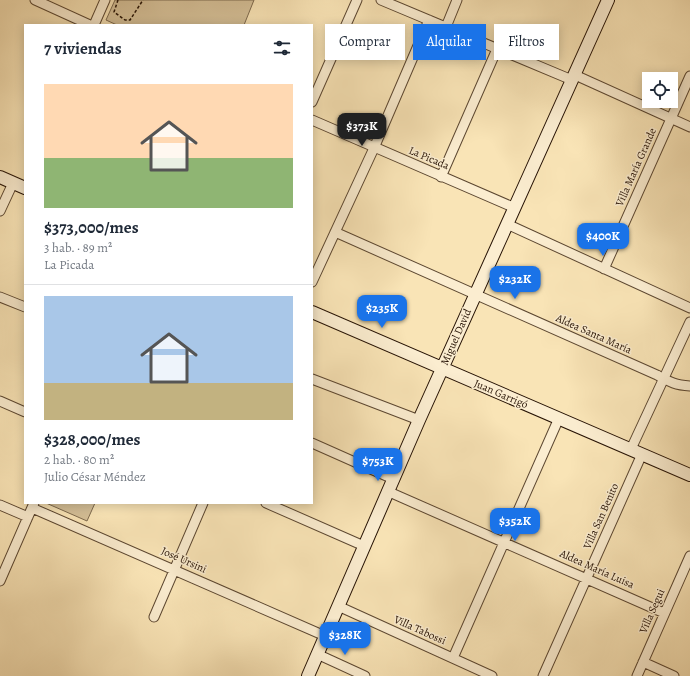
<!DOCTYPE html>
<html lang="es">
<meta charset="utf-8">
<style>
body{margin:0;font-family:Alegreya,serif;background:#f2f2f3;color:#1f2937;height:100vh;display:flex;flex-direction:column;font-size:15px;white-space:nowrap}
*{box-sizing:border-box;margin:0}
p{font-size:13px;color:#747a83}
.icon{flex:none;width:22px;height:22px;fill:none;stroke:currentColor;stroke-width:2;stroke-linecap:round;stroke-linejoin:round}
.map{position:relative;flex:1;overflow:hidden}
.details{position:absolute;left:24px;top:24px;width:289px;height:480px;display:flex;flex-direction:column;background:#fff;border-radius:0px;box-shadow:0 2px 10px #0003}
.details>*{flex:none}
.banner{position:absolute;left:325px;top:24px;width:305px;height:36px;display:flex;gap:8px}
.tools{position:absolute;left:642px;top:72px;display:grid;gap:8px}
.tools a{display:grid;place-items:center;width:36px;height:36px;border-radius:0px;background:#fff;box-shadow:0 2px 10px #0003;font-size:20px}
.price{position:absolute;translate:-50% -34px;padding:0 9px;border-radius:8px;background:#1a73e8;color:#fff;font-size:13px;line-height:26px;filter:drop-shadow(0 1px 2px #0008)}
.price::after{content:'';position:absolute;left:50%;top:24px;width:12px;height:9px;margin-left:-6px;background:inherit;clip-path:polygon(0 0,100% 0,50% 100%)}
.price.on{background:#222;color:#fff}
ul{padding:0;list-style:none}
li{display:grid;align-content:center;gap:8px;height:212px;padding:0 20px}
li+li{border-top:1px solid #e0e1e3}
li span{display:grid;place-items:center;height:124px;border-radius:0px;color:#555}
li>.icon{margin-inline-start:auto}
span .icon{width:72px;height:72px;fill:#fffc;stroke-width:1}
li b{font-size:17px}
h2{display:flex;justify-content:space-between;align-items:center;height:48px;padding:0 20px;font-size:17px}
.chip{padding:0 14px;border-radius:0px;background:#fff;box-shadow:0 2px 10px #0003;font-size:14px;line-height:36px}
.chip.on{background:#1a73e8;color:#fff}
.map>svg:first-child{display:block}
.green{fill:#d5c098;stroke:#7e6a4e}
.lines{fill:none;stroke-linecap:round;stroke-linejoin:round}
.street-casing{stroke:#5c4731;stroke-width:11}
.secondary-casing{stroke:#271305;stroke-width:14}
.path{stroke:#271305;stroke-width:1.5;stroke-dasharray:3 2;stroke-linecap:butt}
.street{stroke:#fbedd0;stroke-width:9}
.secondary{stroke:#fbedd0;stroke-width:12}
.labels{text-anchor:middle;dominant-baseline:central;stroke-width:3;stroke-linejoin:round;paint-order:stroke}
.street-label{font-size:11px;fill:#271305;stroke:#fbedd0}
</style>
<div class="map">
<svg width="690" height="676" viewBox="0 0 690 676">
<rect width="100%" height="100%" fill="#f9e4b6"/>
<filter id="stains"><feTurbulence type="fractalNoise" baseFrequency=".005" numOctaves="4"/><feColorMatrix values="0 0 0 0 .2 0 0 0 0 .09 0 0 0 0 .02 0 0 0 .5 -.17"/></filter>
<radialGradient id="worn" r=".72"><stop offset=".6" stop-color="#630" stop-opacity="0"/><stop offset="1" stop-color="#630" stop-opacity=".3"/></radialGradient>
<path class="green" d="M115,0H254L244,25H117L106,20Z
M46,503H95L87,521Z"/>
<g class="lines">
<defs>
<path id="street" d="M35,0L90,25
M381,0L572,80
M94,25L105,0
M446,27L457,0
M575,75L690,127
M312,102L357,0
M312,120L515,208
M441,177L497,49
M0,211L13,183
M507,224L690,308
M335,232L657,375C670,382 675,385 690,386
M604,269L690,76
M312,282L374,148L429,20
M0,297L25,307
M312,379L419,420
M0,401L25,412
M312,443L393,479
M631,449L690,322
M387,491L664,613
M266,503L364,546
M0,505L28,517
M32,508L325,636
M0,581L34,503
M338,606L492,676
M154,617L203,503
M317,654L365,676
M453,658L559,418
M643,662L674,676
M543,676L642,454
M637,676L690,556"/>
<path id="secondary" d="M0,177L25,188
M312,312L690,475
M308,676L419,420L608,0"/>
</defs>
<use href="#street" class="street-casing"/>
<use href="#secondary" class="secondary-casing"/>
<path class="path" d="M118,0L114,12L125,20H130L143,0"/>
<use href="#street" class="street"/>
<use href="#secondary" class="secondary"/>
</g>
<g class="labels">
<g class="street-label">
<text transform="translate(429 158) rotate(23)">La Picada</text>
<text transform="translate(636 167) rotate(-66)">Villa María Grande</text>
<text transform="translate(594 334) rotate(24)">Aldea Santa María</text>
<text transform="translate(456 337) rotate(-66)">Miguel David</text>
<text transform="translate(501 394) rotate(23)">Juan Garrigó</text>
<text transform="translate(601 516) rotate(-66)">Villa San Benito</text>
<text transform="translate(184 560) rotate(24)">José Ursini</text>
<text transform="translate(597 569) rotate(24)">Aldea María Luisa</text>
<text transform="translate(652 611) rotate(-66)">Villa Segui</text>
<text transform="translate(420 630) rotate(24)">Villa Tabossi</text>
</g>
</g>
<rect width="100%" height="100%" filter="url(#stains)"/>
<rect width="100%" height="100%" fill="url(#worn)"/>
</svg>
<div class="tools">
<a><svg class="icon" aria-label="locate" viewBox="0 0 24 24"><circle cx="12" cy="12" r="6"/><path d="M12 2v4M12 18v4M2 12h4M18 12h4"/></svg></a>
</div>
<b class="price on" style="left:362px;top:147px">$373K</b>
<b class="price" style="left:603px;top:257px">$400K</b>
<b class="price" style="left:515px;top:300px">$232K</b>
<b class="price" style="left:382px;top:329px">$235K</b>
<b class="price" style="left:378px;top:482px">$753K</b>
<b class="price" style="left:515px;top:542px">$352K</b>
<b class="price" style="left:345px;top:656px">$328K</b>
<div class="banner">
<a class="chip">Comprar</a>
<a class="chip on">Alquilar</a>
<a class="chip">Filtros</a>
</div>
<section class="details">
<h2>7 viviendas<svg class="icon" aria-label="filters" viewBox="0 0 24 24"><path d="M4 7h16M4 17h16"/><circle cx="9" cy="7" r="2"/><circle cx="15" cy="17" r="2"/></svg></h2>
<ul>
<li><span style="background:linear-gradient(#ffd9b3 60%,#8fb573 0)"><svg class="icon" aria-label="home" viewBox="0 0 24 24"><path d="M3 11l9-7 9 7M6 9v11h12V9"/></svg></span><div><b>$373,000/mes</b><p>3 hab. · 89 m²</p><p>La Picada</p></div></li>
<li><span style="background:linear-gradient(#a9c7e8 70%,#c2b280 0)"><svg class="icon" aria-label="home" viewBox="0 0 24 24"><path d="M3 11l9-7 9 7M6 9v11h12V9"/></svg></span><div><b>$328,000/mes</b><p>2 hab. · 80 m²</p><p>Julio César Méndez</p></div></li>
</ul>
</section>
</div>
